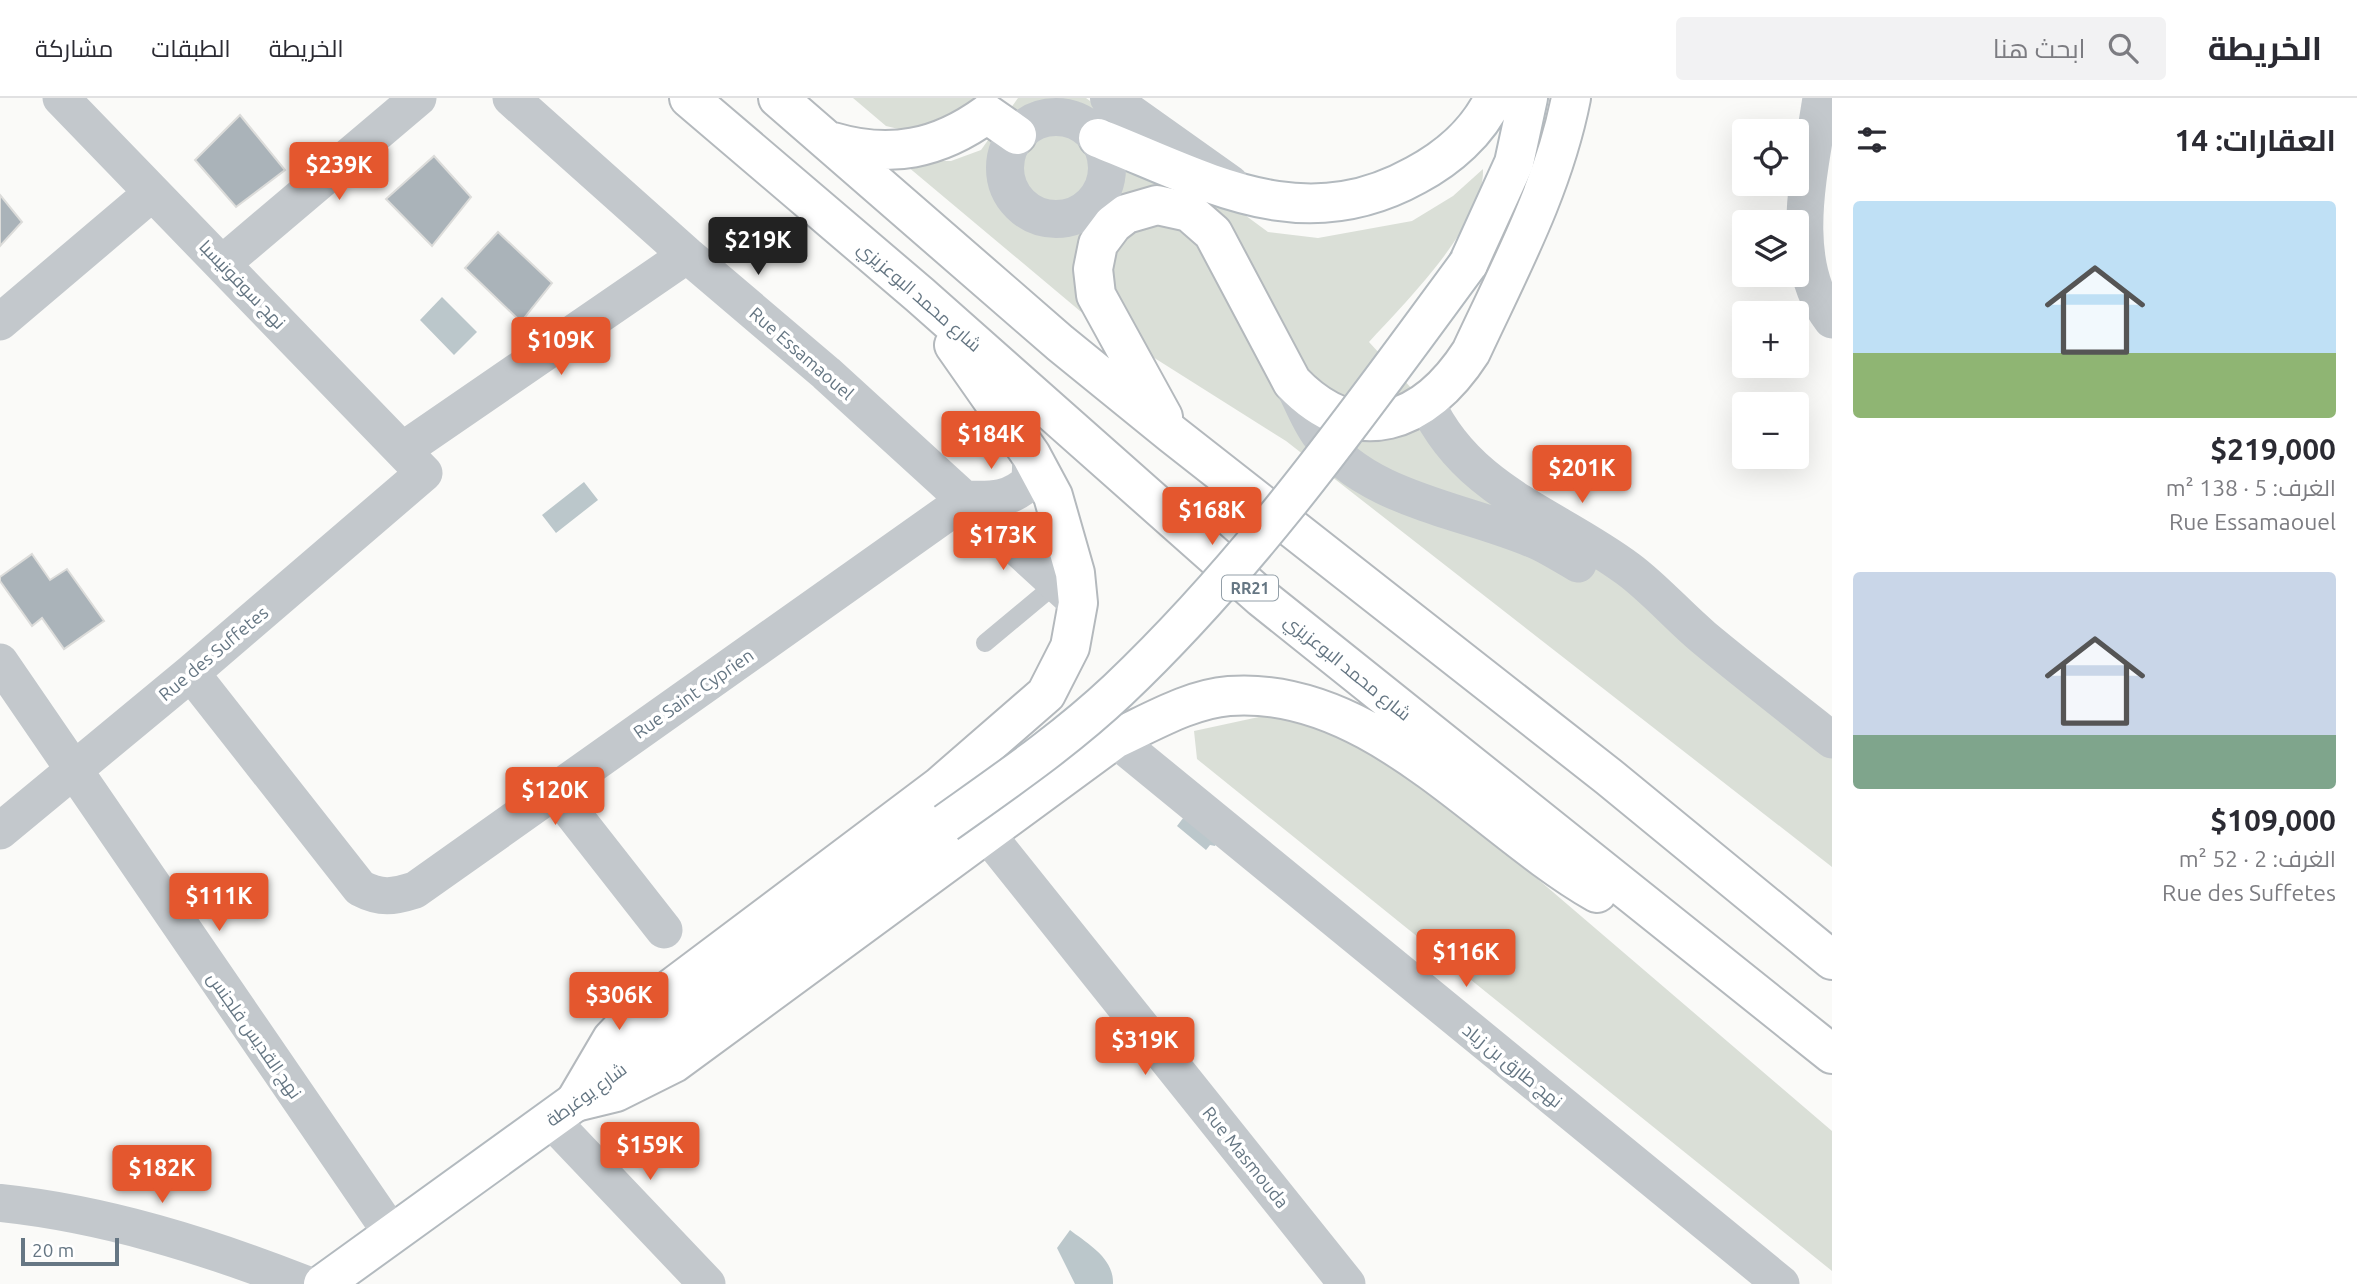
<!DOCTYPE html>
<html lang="ar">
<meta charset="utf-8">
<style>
body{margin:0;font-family:Ubuntu,Cairo,sans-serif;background:#f2f2f3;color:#2b2b33;direction:rtl;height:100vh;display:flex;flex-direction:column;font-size:26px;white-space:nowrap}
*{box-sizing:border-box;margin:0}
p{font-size:23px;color:#7c7c81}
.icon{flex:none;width:38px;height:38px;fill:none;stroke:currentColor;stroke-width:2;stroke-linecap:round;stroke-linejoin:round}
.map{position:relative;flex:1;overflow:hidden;direction:ltr}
.side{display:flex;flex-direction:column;background:#fff;width:525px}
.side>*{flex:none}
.tools{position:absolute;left:1732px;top:21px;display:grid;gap:14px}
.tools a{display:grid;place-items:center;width:77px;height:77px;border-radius:7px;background:#fff;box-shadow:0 7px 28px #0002;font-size:35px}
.scale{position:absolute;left:21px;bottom:18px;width:98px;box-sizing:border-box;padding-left:7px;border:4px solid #657683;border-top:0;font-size:19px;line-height:24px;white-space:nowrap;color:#657683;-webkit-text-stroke:5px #fff;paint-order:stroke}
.price{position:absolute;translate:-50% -60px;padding:0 16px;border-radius:7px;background:#e4572e;color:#fff;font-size:23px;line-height:46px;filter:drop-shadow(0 2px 4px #0008)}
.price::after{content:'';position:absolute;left:50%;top:42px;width:21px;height:16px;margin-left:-10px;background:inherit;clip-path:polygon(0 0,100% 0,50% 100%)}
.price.current{background:#222;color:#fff}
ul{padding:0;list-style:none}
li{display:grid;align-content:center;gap:14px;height:371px;padding:0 21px}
li span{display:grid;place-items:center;height:217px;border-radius:7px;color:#555}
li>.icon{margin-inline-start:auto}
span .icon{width:126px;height:126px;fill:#fffc;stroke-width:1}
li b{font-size:30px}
h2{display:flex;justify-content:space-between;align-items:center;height:84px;padding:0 21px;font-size:30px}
header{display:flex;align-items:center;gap:42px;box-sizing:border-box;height:98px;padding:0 35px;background:#fff;border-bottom:2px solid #e1e1e2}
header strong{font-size:33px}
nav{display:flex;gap:38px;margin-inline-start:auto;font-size:24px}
.search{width:490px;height:63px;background:#f2f2f3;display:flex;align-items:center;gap:18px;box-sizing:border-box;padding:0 24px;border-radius:7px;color:#7c7c81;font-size:26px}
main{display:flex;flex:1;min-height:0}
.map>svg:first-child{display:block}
.green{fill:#dadfd7}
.water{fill:#bbc7cb}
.building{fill:#aab3b9;stroke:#dcdcda;stroke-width:2}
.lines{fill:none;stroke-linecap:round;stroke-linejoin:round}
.secondary-casing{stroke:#b3babf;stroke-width:42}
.motorway-casing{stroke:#b4b9bd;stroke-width:42}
.service{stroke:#c3c8cc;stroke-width:18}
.minor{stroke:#c3c8cc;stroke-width:37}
.tertiary{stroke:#c3c8cc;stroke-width:38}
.secondary{stroke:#fff;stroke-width:38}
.motorway{stroke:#fff;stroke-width:38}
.secondary-bridge-casing{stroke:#b3babf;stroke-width:42;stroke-linecap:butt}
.secondary-bridge{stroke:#fff;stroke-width:38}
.labels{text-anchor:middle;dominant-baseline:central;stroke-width:7;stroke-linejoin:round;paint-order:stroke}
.shield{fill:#fff;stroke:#939fa8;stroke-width:2}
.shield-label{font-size:16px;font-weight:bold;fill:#657683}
.street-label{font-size:18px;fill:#657683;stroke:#fff}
</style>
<header>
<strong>الخريطة</strong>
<div class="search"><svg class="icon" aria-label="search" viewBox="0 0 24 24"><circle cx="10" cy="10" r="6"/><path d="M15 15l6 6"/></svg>ابحث هنا</div>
<nav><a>الخريطة</a><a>الطبقات</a><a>مشاركة</a></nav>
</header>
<main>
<section class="side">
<h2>العقارات: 14<svg class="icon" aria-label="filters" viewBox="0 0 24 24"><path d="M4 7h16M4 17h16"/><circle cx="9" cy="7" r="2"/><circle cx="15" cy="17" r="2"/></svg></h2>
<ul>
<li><span style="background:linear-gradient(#bfe0f5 70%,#8fb573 0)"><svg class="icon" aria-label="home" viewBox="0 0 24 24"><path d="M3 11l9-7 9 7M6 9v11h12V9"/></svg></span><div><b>$219,000</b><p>الغرف: 5 · 138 m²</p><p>Rue Essamaouel</p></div></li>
<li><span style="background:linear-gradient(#c9d6e8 75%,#7fa58c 0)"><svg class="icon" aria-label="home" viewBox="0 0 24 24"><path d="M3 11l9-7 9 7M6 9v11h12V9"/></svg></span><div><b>$109,000</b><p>الغرف: 2 · 52 m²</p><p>Rue des Suffetes</p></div></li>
</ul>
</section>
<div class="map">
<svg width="1832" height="1186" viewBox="0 0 1832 1186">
<rect width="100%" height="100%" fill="#fafaf8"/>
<path class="green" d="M853,0H978L928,38L886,28Z
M1018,0H1086L1268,134L1318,140L1412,123L1453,98L1483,71C1485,125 1405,205 1369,244L1434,315L1832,641V769L1286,343L1080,213L901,63H951L981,52Z
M1268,617L1343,632L1435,693L1832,1033V1173L1197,661L1194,633Z"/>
<path class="water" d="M442,199L477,234L454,257L420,222Z
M584,384L598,402L556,435L542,417Z
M1187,715L1216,746L1215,748L1210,747L1206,752L1177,728Z
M1070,1132C1088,1146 1114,1160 1113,1186H1075L1057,1150Z"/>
<path class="building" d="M240,17L285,72L236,109L195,62Z
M434,58L471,99L432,148L386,101Z
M0,97L22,124L0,148Z
M498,134L552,185L521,224L465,170Z
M32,456L50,482L67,471L104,523L64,551L42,520L32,528L0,483V479Z"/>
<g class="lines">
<defs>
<path id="secondary" d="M1098,40C1207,83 1301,141 1416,77C1448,60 1478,34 1494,0
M1468,166L1514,65L1528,0
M323,1186L575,1004L946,725"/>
<path id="motorway" d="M689,0L920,197L1262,500L1832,956
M778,0L1060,245L1172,336L1609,679L1832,862
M833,44C890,61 939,51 987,16L1017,37
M1163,319L1096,197L1093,171L1098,146L1113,126L1126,116L1157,107L1189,114L1213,135L1292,284C1357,352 1425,325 1471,254C1510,170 1553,91 1571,0
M575,1004L616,994L674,965L1115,641C1150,625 1190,601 1229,598C1372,587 1483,730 1597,795
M575,1004L612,941L632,920L939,689L1046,596L1070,549L1078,505L1075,475L1053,398L1031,357L954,247"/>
</defs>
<use href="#secondary" class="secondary-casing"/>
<use href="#motorway" class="motorway-casing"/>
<path class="service" d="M985,545L1057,485"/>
<path class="minor" d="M511,0L687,157L826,275L1078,505
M1821,0C1811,69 1785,162 1832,222
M223,165L418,0
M0,224L152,95
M1292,284C1301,301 1308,321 1319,336C1364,403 1472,413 1541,445C1553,451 1566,459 1578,466
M1426,304C1467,394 1554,416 1628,471C1655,491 1677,517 1703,539C1745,574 1789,608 1832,642
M403,352L687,157
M967,401C992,402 1011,402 1030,383L1031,357
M0,564L392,1136
M191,575L360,790C381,801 393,799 415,792L967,401
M1115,641L1781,1186
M555,693L664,832
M0,733L191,575L424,375L61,0
M987,736L1347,1186
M551,1022L707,1186"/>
<path class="tertiary" d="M1109,0L1230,86
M1005 70a51 51 0 1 1 102 0a51 51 0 1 1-102 0Z
M0,1105C105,1116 207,1148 304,1186"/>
<use href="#secondary" class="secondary"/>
<use href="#motorway" class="motorway"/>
<defs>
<path id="secondary-bridge" d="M946,725C1005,683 1065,642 1118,592C1252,465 1359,314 1468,166"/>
</defs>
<use href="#secondary-bridge" class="secondary-bridge-casing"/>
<use href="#secondary-bridge" class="secondary-bridge"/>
</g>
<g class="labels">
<rect class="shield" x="1222" y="477.5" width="56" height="25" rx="5"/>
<g class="shield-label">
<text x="1250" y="490">RR21</text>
</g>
<g class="street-label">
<text transform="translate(243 186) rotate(46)">نهج سوفونيسبا</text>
<text transform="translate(920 198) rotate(41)">شارع محمد البوعزيزي</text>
<text transform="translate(802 255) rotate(41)">Rue Essamaouel</text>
<text transform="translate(213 555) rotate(-40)">Rue des Suffetes</text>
<text transform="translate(1348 569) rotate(39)">شارع محمد البوعزيزي</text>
<text transform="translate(693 595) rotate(-35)">Rue Saint Cyprien</text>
<text transform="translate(255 937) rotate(55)">نهج القديس فلجنس</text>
<text transform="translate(1513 967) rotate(39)">نهج طارق بن زياد</text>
<text transform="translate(586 996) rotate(-36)">شارع يوغرطة</text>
<text transform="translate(1246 1059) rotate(51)">Rue Masmouda</text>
</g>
</g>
</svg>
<div class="tools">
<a><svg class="icon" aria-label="locate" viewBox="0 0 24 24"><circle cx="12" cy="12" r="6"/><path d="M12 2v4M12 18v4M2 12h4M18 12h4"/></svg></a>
<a><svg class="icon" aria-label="layers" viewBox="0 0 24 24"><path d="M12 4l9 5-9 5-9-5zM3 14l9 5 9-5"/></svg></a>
<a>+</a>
<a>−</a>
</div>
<div class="scale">20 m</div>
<b class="price" style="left:339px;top:104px">$239K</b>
<b class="price current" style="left:758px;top:179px">$219K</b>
<b class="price" style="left:561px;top:279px">$109K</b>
<b class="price" style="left:991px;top:373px">$184K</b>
<b class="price" style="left:1582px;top:407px">$201K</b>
<b class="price" style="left:1212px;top:449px">$168K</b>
<b class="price" style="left:1003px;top:474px">$173K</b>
<b class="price" style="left:555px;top:729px">$120K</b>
<b class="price" style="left:219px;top:835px">$111K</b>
<b class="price" style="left:1466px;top:891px">$116K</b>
<b class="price" style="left:619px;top:934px">$306K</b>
<b class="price" style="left:1145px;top:979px">$319K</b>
<b class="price" style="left:650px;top:1084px">$159K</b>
<b class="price" style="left:162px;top:1107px">$182K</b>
</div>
</main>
